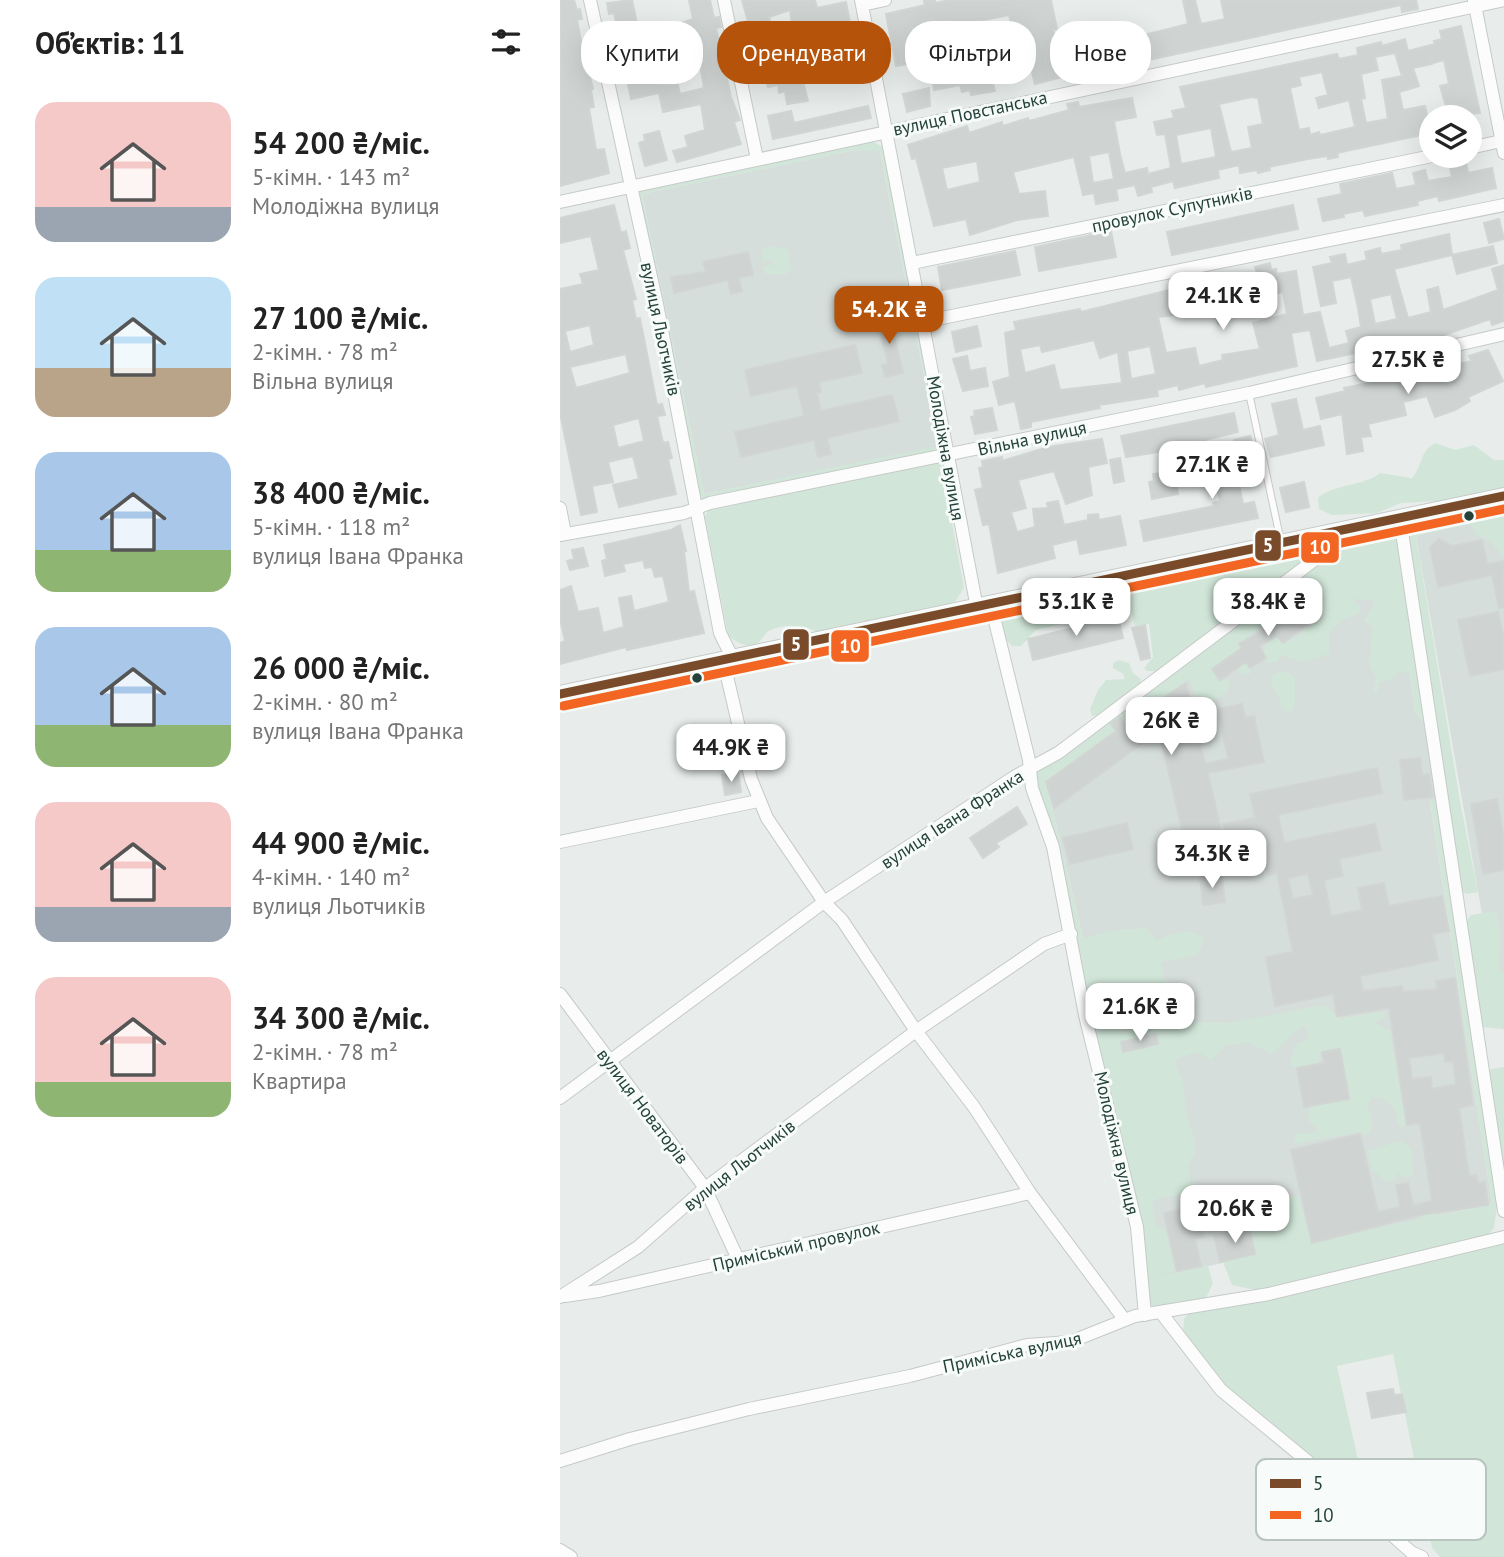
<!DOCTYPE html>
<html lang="uk">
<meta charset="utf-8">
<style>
body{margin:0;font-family:"PT Sans",sans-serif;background:#f2f2f2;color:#222;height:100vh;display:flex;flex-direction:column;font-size:26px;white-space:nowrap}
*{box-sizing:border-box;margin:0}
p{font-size:23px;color:#767676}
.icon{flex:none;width:38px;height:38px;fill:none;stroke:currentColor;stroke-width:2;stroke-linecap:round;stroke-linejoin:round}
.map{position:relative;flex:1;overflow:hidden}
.sheet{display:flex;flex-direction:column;background:#fff;width:560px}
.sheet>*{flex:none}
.hud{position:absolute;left:21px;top:21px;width:665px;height:63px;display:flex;gap:14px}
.buttons{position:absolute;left:859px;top:105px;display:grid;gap:14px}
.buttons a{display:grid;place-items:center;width:63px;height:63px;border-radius:50%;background:#fff;box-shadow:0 7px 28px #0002;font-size:35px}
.price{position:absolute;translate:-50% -60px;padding:0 16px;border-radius:14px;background:#fff;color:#222;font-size:23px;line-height:46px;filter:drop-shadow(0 2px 4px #0008)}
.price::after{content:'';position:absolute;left:50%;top:42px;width:21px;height:16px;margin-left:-10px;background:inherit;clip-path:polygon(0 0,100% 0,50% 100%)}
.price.current{background:#b45309;color:#fff}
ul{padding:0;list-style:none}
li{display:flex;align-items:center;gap:21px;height:175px;padding:0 35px}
li span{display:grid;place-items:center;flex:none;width:196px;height:140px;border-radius:21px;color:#555}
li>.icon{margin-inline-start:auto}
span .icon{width:84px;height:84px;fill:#fffc;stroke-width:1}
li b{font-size:30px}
h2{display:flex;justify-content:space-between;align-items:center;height:84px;padding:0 35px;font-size:30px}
.pill{padding:0 24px;border-radius:28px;background:#fff;box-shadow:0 7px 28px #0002;font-size:24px;line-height:63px}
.pill.current{background:#b45309;color:#fff}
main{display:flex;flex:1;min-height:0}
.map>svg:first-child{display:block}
.built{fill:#d6dedb}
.green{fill:#d1e6d8;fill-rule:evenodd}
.building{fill:#cfd4d2;stroke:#d1d6d4;stroke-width:2;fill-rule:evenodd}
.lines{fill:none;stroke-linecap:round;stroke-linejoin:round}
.service-casing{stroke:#c5cac8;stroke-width:8}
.minor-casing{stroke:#c5cac8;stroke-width:14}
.tertiary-casing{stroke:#c5cac8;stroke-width:18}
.service{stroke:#fcfcfc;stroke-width:6}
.minor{stroke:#fcfcfc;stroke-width:12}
.tertiary{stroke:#fcfcfc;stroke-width:16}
.bus-1-casing{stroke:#f7fbf9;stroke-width:14}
.bus-2-casing{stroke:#f7fbf9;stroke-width:14}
.bus-1{stroke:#7a4b2a;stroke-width:9}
.bus-2{stroke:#f26522;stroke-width:9}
.bus-dot{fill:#24423a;stroke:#f7fbf9;stroke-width:2.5}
.labels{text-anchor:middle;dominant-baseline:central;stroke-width:6;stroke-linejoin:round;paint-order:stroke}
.street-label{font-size:18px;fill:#24423a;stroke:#f7fbf9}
.key{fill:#f7fbf9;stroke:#b8c4c0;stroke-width:2}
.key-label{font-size:19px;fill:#24423a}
.line-badge{stroke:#f7fbf9;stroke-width:2.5}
.badge-label{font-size:19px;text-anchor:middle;font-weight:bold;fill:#fff}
</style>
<main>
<section class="sheet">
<h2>Об’єктів: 11<svg class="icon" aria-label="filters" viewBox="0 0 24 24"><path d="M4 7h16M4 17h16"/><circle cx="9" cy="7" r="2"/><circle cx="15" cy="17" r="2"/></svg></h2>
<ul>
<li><span style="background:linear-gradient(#f6c9c9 75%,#9aa5b1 0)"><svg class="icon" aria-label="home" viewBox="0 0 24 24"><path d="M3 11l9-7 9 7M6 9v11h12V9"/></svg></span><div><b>54 200 ₴/міс.</b><p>5-кімн. · 143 m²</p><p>Молодіжна вулиця</p></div></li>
<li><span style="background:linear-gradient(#bfe0f5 65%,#b9a48a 0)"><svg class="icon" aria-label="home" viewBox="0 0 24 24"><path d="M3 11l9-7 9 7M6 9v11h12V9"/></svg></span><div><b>27 100 ₴/міс.</b><p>2-кімн. · 78 m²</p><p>Вільна вулиця</p></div></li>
<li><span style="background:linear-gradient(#a9c7e8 70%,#8fb573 0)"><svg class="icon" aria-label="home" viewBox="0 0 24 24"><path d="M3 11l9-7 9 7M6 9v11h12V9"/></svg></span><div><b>38 400 ₴/міс.</b><p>5-кімн. · 118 m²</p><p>вулиця Івана Франка</p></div></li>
<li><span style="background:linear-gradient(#a9c7e8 70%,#8fb573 0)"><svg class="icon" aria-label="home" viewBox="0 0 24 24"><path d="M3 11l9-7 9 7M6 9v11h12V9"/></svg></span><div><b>26 000 ₴/міс.</b><p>2-кімн. · 80 m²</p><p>вулиця Івана Франка</p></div></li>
<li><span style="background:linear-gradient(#f6c9c9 75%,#9aa5b1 0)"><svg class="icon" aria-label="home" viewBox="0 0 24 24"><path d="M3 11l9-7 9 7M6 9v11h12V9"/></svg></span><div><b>44 900 ₴/міс.</b><p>4-кімн. · 140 m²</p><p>вулиця Льотчиків</p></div></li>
<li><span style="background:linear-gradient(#f6c9c9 75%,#8fb573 0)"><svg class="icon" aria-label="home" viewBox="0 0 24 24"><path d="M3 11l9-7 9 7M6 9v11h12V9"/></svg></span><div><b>34 300 ₴/міс.</b><p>2-кімн. · 78 m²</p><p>Квартира</p></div></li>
</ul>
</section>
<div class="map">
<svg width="944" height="1557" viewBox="0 0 944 1557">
<rect width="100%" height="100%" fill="#e8edeb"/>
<path class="built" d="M290,151H320L378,447L144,494L82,194Z
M944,516V1029H942L856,535Z
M834,550L855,712L864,722L876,800L870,801L932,1204L603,1276L486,782L798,556Z"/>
<path class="green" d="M312,141L325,148L381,449L380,452L144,500L140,495L79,191ZM290,151H320L378,446L144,494L82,194Z
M214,246L228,250L231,270L226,274H206L203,270V267L215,264L210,260L203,261L201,250Z
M875,443L895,450L914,445L934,460H944V487L879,501L841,503L817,513L772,515L759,509L758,498C771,484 803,487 820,473L852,478C863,466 859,452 875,443Z
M381,462L404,588L395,602L257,632C243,625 225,623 209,631C205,633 202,640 198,643C187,649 175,642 168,635L145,517L149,509Z
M944,502V559L931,541L917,535L910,524L856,536L900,801L918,892L907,894L901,891L847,528L853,522Z
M828,528L835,532L837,538L864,722L855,712L850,673L838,672L830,680L819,682L817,694L813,692L816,677L809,665L813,628L804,620L815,605L812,600L793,599L800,607V613L783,619L769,632V654L743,662L722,655L717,662H707L704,651L708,637L714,633L725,644L763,618L762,609L748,593L679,643L681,655L691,670L690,674H681L667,657L652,668L658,681L671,680L667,693L645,705L635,694L629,679L486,782L523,939L549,931L586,928L596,940C613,935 629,924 644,940L637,955L601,962L604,978L614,994L608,1015L610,1022L669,1023L759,1006H766L780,1019L819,1012L827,1014L814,1023L830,1031L846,1124L844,1127L838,1125C838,1109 829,1097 813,1097L807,1105C811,1115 817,1127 806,1135L798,1132L734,1144L736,1133H754L758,1128L748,1121L750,1107L791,1099L780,1047L760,1052L759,1062L735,1067L730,1065L736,1044L749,1039L746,1026L738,1029L712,1054L688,1042L665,1046L651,1060L638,1052L617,1058L615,1064L624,1085L626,1116L634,1137L635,1156L628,1164L632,1193L599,1198L592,1203L595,1224L606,1231L614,1268L612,1272L603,1273V1275L648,1266L653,1283L646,1298C632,1305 603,1312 589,1304L585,1290L475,789V769L778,538Z
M766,541V544L601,671H587L584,668L593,657L589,624L575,626L563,583Z
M542,598L552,603L554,607L549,613L476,630L461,646H452L444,638L442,621C458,605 519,601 542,598Z
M559,660L569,663L573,673L581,679L580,685L541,715L532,716L530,709L538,690L546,680L565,679L563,674L553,668V663Z
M720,672L729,673L735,679V705L730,713L721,708L720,699L711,684L712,676Z
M870,800H876L937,1205L934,1228L928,1235L700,1291L672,1285L663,1262L696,1254L692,1230L698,1215L725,1202L732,1196L739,1197L751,1243L861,1219L863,1209L872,1210L877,1216L932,1204Z
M930,912L936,913L940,932L939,970L944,974V1025H941L942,1029L922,1027L906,922L911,915Z
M944,1067V1178L929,1073L931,1069Z
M840,1141L851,1148L853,1175L844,1177L838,1173L834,1180L828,1182L812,1170L808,1151Z
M944,1242V1557H880L872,1548L833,1354L777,1366L801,1473L775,1482L672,1405L623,1334L624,1319L630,1312Z"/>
<path class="building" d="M0,0H14L17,10L20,9L22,19L17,20L22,46L33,89L31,90L34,107L29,108L36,150L44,149L49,173L0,186Z
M72,0L79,32L98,27L99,30L133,19L129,0H150L154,18L159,17L161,27L156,28L171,97L180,120L174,122L181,144L117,162L113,151L128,147L125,136L145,130L141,104L103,112L99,93L71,99L54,13L49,14L47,3ZM121,34L127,54L104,61L100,41ZM140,65L144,88L120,94L115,72Z
M182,0H255L257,8L286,2L296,55L269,61L266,51L254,60L232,26L230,10L209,17L213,31L192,36Z
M369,0H375V3L390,0H491L497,29L493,30L500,54L525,48L530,70L475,84L468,57L444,63L445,70L430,73L435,91L411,95L410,90L402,92L400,85L374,90L369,65L384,61L387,75L424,68L419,45L454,38L449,15L389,27L395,49L385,52L380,35L361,39L365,61L336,66L326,14L365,5L364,1Z
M623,0H635L641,24L665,19L661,0H856L858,9L842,12L841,5L584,61L580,36L628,24Z
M901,26L920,113L889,117L880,86L889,84L884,60L873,63L872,58V64L853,68L859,86L839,92L843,110L865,106L871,133L777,153L778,157L768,159L767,156L748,159L709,167L710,170L698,173L697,170L680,173L679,165L658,170L659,178L615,188L613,181L591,187L592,192L578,196L575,185L556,189L558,200L536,204L534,193L523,195L514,157L453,172L459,194L485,191L488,216L457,220L410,235L406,219L374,226L356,158L352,159L348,145L407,126L409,133L442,122L443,126L468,118L469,121L509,110L507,104L518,102L519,107L572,98L576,117L554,121L560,154L565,173L587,168L588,174L611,168L605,134L597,135L594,122L614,118L612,111L626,108L620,87L777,54L779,59L798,55L797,48L821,42L822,46L845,39L848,51L875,44L874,41L882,39L880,31ZM835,53L842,76L822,80L828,119L806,123L801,99L805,98L801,74L818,70L815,57ZM762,72L768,95L756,98L759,108L789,100L795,127L760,135L759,132L750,135L749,128L739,130L730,88L741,85L739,77ZM692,97L698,98L703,124L688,127L692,148L671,152L659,104ZM651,128L656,157L621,164L616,135ZM549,152L554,179L533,183L529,156ZM417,161L420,182L387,190L382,168Z
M229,33L233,47L215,52L220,71L239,66L248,101L227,104L225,91L219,93L218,85L208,87L196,56L210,52L207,39Z
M560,38L567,63L550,67L544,42Z
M369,88L370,106L347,112L343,94Z
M308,106L311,118L213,139L208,116L231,111L234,123Z
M99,131L107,160L85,166L79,143L85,141L84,135Z
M896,156H905L908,173L932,168L936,188L879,201L878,196L857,201L858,205L805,216L803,210L783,214L784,217L763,221L758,199L782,194L780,184L832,173L836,189L856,185L853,173L865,170L868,181L892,177L888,158Z
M54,205L61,233L66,231L70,248L63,250L76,299L72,300L76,319L80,318L97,405L102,404L105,415L97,416L103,443L108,442L112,458L108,459L116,494L59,507L53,485L79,479L73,456L48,462L53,482L32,486L37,512L21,515L0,413V289L23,284L20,274L39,270L31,236L0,243V218ZM30,325L34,345L10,352L5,331ZM66,354L70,373L16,388L10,367ZM79,418L84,441L58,448L53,425Z
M733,205L738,229L612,255L607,232Z
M939,219L944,239L929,243L924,223Z
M551,231L556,257L479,271L475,247Z
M889,234L892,255L933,246L937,263L897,274L892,255L834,269L848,318L871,312L867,290L878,287L883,310L938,290L932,269L944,265V321L932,325L930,319L884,335V338L843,348L841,343L825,347L823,338L803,343L806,351L757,361L750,330L731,333L737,366L646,387L645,383L619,390L618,385L597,390L598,396L539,405L540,408L471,422V427L461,429L455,401L439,405L433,382L450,377L445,333L456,330L454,322L520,309L521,312L613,289L647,284L648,290L668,286L667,279L697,273L695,267L710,263L711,270L716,269L717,274L736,271L743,315L760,312L769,348L789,343L786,331L801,327L798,308L791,277L772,281L776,303L761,306L753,267L772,263L770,257L785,254L787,265L807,260L805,252L820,248L821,254L842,250L841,245ZM723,292L727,314L693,323L700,349L662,355L663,360L639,366L635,348L606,353L598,317L654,310L658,324L669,321L666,312L681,309L680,302ZM831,294L837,319L815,324L810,299ZM534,340L540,358L558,352L562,383L500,390L494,365L465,373L460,349L480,345L482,352ZM590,346L596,374L571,379L567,351Z
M455,251L460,275L382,290L378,267Z
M188,252L193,275L179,278L182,291L171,294L168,280L114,293L111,277L146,272L143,262Z
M328,311L343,373L325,377L322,365L328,364L316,314Z
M417,326L421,346L396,352L392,332Z
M295,345L302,373L259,382L261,392L257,393L261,411L332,395L339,421L267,438L271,454L258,457L254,440L181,457L175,432L244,416L237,386L191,396L185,370Z
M928,350L943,381L908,397L910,401L895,410L875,417L867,396L843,402L846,415L808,424L811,436L801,437L803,451L787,454L782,414L761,419L756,398L785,391L784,388L838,377L840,386L860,381L858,374L911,361L909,356Z
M407,356L410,371L425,368L428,386L403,391L393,359Z
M736,399L743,430L760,426L764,445L711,457L705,439L719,435L712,404Z
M432,408L437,430L415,434L411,417L415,416L414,411Z
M674,413L678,432L636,442L642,470L623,474L617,449L566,457L561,436Z
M690,436L696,452L689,454L694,474L678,479L683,504L694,502L698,518L584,541L580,521L654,506L653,503L660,501L653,468L679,463L677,456L671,458L669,450L676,448L674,440Z
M542,439L547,463L528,467L532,495L506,504L494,471L458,480L466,508L451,512L457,532L475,527L473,509L488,508L487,503L498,501L504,525L528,520V515L538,514L539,520L560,516L566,545L520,554L517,539L492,545L495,558L438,573L429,524L423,525L415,490L423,488L419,468L423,467L422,461L442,457V461L488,447Z
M560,458L564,481L554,483L550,460Z
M614,471L618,494L592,499L589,482L594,481L593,474Z
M744,482L749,507L726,512L720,488Z
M120,525L126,551H124L129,592L134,591L144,633L67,650L66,647L0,664V643L5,641L0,619V590L11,586L18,612L38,608L43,633L64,627L59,598L71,596L74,611L109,602L103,576L95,577L92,567L85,568L83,560L63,564L65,571L45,576L42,561L47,559L44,545L111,530Z
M879,539L892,546L922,540L927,564L944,561V607L939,608L932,575L878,587L870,547Z
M23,548L28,566L10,570L7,561L14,559L12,550Z
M743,597L758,616L723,643L717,636L699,646L706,658L690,668L686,662L660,680L652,669L682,648L679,644L710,626L708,624Z
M938,612L944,639V669L910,676L898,620Z
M558,617L563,638L473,660L468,639Z
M585,625L590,658L581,660L572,628Z
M626,683L645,764L668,759L658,709L682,704L685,718L694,716L704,762L648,773L661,830L624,838L599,731L494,808L486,782L556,731L551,724L560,717L565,724Z
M860,758L862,775L869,774L873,797L844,800L840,760Z
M817,768L822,793L718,815L724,843L815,824L821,850L779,859L783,876L764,880L771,916L802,910L798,888L824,883L829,906L882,896L889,931L873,934L878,960L800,976L803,991L842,986L843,992L877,989L876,981L895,978L913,1105L899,1108L909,1176L916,1175L918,1183L925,1182L928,1205L860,1215L752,1243L731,1150L800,1134L818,1212L840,1207L836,1185L848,1183L853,1205L872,1201L860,1123L847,1125L829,1008L777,1016L773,994L715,1006L706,957L733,952L717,873L708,875L703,851L678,856L674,833L665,835L663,824L695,818L690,794ZM748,874L753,895L733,899L728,878ZM884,1053L885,1062L893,1061L896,1084L872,1089L871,1077L852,1079L849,1058Z
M178,772L181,792L165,795L162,775Z
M937,799L944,839V870L923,874L911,804Z
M457,807L467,824L436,843L439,847L423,858L410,838Z
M567,823L573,849L510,864L503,838Z
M662,875L665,902L643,905L640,876Z
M596,1034L598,1044L563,1052L561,1042Z
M780,1049L789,1099L744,1107L737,1068L764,1063L762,1052Z
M637,1206L644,1237L635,1239L641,1266L617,1271L604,1213Z
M689,1228L695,1254L660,1262L654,1236Z
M833,1389L834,1395L842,1394L846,1412L812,1418L807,1393Z"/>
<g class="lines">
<defs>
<path id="service" d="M689,393L721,542"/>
<path id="minor" d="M30,0L97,304L160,633L172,657
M164,0L197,159
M301,0L417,608
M914,0L944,153
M302,5L325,0
M910,148L941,141
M0,202L944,0
M352,263L872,156
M362,322L944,205
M0,508L5,534
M840,519L944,1211
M0,535L124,513L150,503L689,393L944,334
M431,605L469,760L472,788L493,847L525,1015L577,1227L585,1315
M163,659L191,779L207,818L264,902L282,920L356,1031L414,1107L470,1193L564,1319
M0,842L198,801
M0,994L145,1188L178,1259
M0,1098L264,902L454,777L498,753L765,552L773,543L771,532
M5,1296L39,1291L470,1193
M0,1297L78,1247L145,1188L356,1031L484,944L511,934
M602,1314L661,1390L774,1483L851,1552L862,1557
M0,1461L70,1439L189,1409L350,1376L467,1345L510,1342L575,1316L709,1294L944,1237
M0,1550L11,1557"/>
<path id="tertiary" d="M0,694L944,496"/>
</defs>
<use href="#service" class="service-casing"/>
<use href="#minor" class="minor-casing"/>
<use href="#tertiary" class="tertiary-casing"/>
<use href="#service" class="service"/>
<use href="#minor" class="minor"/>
<use href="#tertiary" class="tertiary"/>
<defs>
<path id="bus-1" d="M0,694L944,496"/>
<path id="bus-2" d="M3,706L944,509"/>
</defs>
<use href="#bus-1" class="bus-1-casing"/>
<use href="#bus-2" class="bus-2-casing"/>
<use href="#bus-1" class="bus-1"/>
<use href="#bus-2" class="bus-2"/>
</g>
<g class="bus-dot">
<circle cx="909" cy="516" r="6"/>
<circle cx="137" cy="678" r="6"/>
</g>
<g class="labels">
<g class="street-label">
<text transform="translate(410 113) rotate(-12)">вулиця Повстанська</text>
<text transform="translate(612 209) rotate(-12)">провулок Супутників</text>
<text transform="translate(101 329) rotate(78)">вулиця Льотчиків</text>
<text transform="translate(472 438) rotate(-12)">Вільна вулиця</text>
<text transform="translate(386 448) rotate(80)">Молодіжна вулиця</text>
<text transform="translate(392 819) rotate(-33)">вулиця Івана Франка</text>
<text transform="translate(83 1106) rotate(53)">вулиця Новаторів</text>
<text transform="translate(557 1143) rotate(77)">Молодіжна вулиця</text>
<text transform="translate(179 1165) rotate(-38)">вулиця Льотчиків</text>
<text transform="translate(236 1246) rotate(-13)">Приміський провулок</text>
<text transform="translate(452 1352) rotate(-12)">Приміська вулиця</text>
</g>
</g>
<rect x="696" y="1459" width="230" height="81" rx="10" class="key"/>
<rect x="710" y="1479" width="31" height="9" fill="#7a4b2a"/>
<rect x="710" y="1511" width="31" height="8" fill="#f26522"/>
<g class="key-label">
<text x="753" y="1490">5</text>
<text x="753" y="1522">10</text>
</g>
<g class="line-badge">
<rect x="694" y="529" width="28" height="33" rx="7" fill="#7a4b2a"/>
<rect x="740" y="531" width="40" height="33" rx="7" fill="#f26522"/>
<rect x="222" y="628" width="28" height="33" rx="7" fill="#7a4b2a"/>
<rect x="270" y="629" width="40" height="34" rx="7" fill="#f26522"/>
</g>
<g class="badge-label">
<text x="708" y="552">5</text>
<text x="760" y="554">10</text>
<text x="236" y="651">5</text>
<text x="290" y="653">10</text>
</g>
</svg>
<div class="buttons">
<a><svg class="icon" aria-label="layers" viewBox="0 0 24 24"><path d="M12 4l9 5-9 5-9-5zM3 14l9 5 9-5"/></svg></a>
</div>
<b class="price" style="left:663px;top:332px">24.1K ₴</b>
<b class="price current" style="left:329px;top:346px">54.2K ₴</b>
<b class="price" style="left:848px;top:396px">27.5K ₴</b>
<b class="price" style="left:652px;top:501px">27.1K ₴</b>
<b class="price" style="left:516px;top:638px">53.1K ₴</b>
<b class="price" style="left:708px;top:638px">38.4K ₴</b>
<b class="price" style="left:611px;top:757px">26K ₴</b>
<b class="price" style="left:171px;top:784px">44.9K ₴</b>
<b class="price" style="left:652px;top:890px">34.3K ₴</b>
<b class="price" style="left:580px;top:1043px">21.6K ₴</b>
<b class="price" style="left:675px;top:1245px">20.6K ₴</b>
<div class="hud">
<a class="pill">Купити</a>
<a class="pill current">Орендувати</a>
<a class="pill">Фільтри</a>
<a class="pill">Нове</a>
</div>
</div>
</main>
